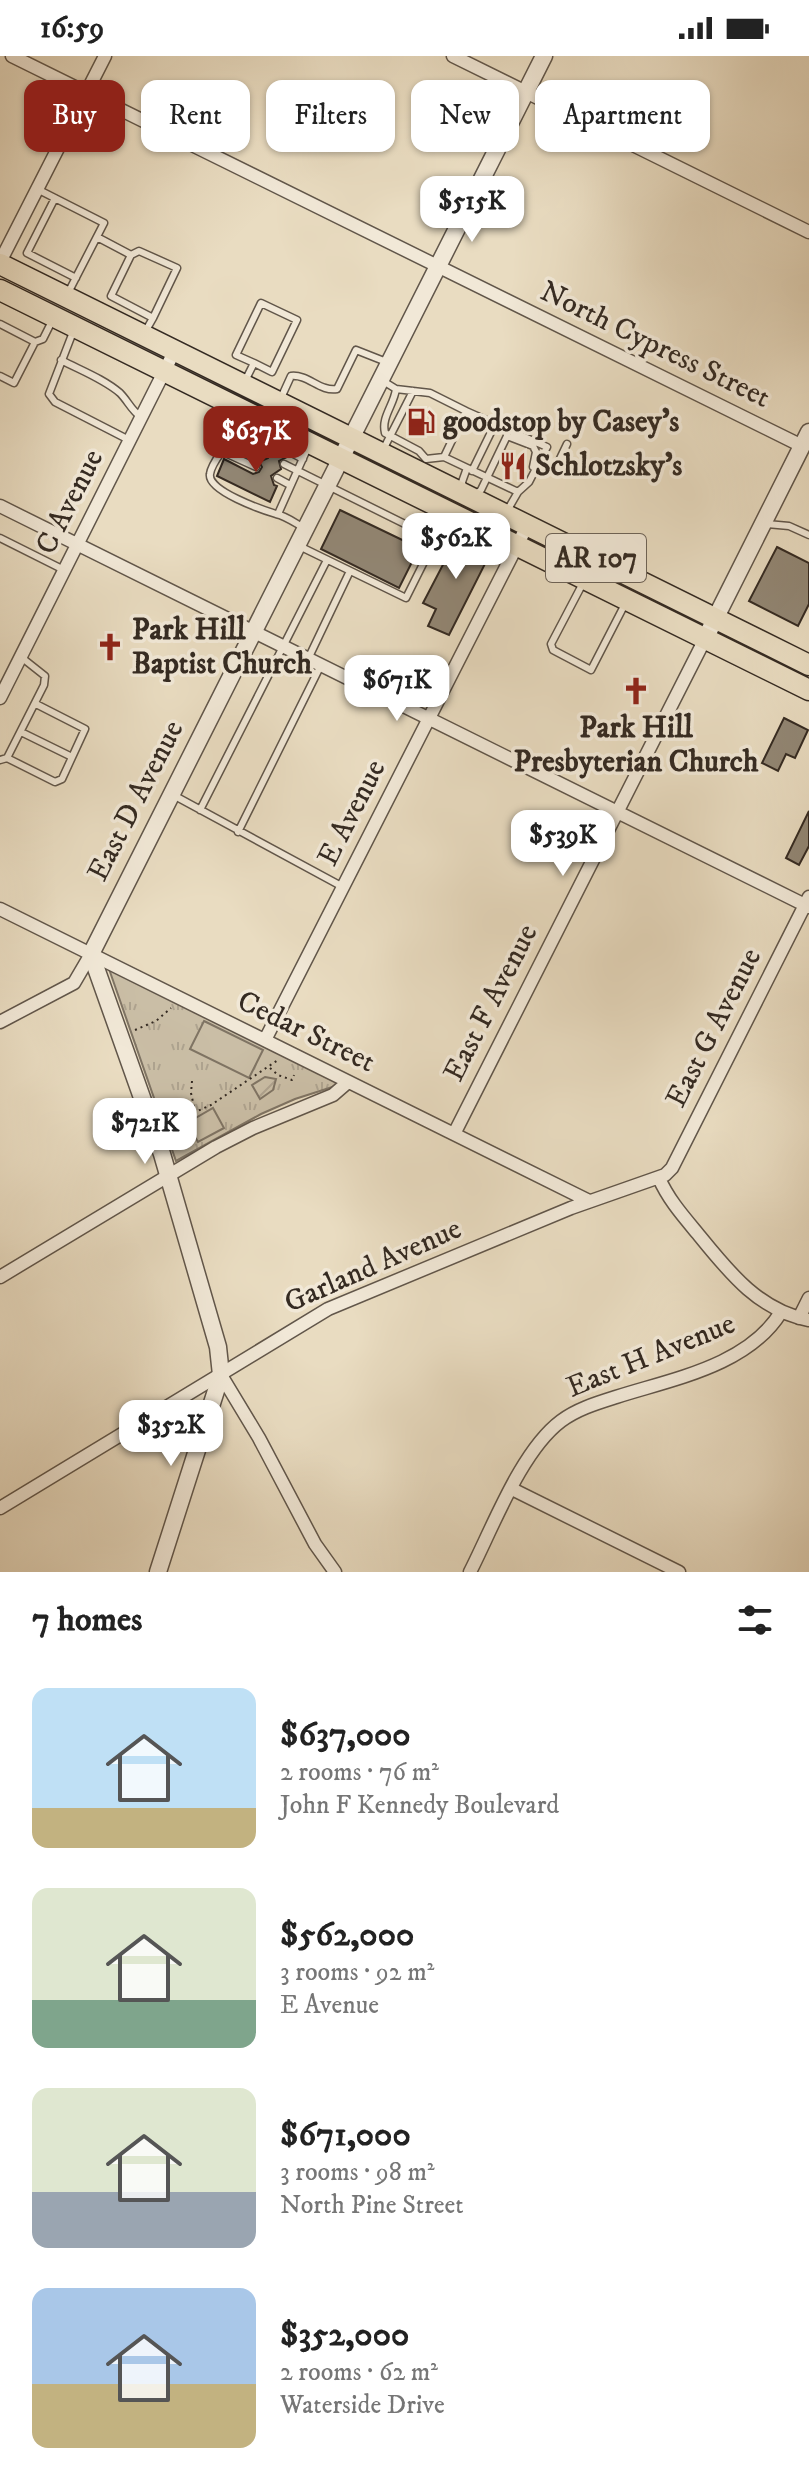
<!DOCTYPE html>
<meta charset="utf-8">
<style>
body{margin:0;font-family:"IM FELL DW Pica",serif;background:#f6f6f6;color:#222;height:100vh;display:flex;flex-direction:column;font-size:30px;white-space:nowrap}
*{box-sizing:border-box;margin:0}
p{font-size:26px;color:#767676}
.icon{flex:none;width:44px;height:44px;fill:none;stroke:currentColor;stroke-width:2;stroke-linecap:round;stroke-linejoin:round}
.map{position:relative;height:1516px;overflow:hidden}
.panel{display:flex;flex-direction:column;background:#fff;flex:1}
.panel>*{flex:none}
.hud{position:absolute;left:24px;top:24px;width:762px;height:72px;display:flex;gap:16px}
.price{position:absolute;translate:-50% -68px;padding:0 18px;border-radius:16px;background:#fff;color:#222;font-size:26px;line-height:52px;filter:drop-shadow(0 2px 4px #0008)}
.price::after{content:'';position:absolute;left:50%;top:48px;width:24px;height:18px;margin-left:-12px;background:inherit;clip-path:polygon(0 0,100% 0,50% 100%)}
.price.current{background:#8f2418;color:#fff}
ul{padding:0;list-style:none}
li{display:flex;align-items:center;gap:24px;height:200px;padding:0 32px}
li span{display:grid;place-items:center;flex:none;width:224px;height:160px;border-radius:16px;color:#555}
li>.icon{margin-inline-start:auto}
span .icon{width:96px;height:96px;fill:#fffc;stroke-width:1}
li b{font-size:34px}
h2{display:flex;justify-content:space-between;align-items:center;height:96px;padding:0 32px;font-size:34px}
.pill{padding:0 28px;border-radius:16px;background:#fff;box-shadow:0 2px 6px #0004;font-size:28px;line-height:72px}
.pill.current{background:#8f2418;color:#fff}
.status{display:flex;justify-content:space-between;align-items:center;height:56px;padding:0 40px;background:#fff;direction:ltr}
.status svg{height:22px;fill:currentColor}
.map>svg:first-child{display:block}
.park{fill:url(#park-tufts);stroke:#7f7464;stroke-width:2}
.garden{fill:url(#garden-furrows);stroke:#7f7464;stroke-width:2}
.pitch{fill:#cabea6;stroke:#7f7464;stroke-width:2}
.building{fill:#928775;stroke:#342a22;stroke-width:2}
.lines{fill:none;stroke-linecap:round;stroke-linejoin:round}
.service-casing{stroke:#61564a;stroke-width:9}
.minor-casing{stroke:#61564a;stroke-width:15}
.tertiary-casing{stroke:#61564a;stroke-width:19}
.primary-casing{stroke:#342a22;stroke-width:23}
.path{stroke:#342a22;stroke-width:2;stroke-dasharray:2 4;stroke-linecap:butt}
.service{stroke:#f1e8d7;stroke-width:6}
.minor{stroke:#f1e8d7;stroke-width:12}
.tertiary{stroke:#f1e8d7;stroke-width:16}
.primary{stroke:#e9dcc1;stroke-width:20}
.labels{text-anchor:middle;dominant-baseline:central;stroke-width:7;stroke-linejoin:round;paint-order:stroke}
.shield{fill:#f1e8d7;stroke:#6d6358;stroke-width:2}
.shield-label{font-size:28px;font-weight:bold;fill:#342a22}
.street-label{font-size:30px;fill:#342a22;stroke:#f1e8d7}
.poi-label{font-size:30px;font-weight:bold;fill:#342a22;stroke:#f1e8d7;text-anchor:start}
</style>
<div class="status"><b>16:59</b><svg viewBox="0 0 49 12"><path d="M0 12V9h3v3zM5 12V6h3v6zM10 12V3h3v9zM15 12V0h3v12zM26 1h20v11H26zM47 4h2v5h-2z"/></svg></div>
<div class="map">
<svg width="809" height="1516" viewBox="0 0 809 1516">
<defs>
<pattern id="park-tufts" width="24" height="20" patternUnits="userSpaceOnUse" patternTransform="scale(2)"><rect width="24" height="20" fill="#cabea6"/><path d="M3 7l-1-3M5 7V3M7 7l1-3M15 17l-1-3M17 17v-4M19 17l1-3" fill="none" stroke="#aea38f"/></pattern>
<pattern id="garden-furrows" width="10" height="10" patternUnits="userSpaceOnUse" patternTransform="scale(2)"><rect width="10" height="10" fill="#cabea6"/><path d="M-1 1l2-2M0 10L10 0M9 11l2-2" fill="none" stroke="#aea38f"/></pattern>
</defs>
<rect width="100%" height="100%" fill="#e9dcc1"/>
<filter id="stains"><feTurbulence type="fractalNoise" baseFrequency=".0025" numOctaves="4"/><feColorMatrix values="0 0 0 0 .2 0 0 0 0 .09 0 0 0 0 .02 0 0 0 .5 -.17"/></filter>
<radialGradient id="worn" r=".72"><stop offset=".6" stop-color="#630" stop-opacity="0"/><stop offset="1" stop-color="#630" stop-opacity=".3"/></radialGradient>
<path class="park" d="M109,913L348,1026L295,1043L261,1058L176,1105Z"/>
<path class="garden" d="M265,1021L276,1023L273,1034L260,1043L252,1029Z"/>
<path class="pitch" d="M204,965L263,994L249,1022L190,993Z
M213,1052L224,1072L198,1086L187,1067Z"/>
<path class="building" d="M274,385L287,391L284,397L287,401L279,405L281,413L271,420L274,429L277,430L270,446L217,420L224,403L253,418L259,416L262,411L259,406L268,402L269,398L265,393L273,392Z
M340,454L419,492L399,532L321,493Z
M460,476L493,492L449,579L428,570L436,553L423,547Z
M777,491L809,507V548L798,570L749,545Z
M784,662L808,674L795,702L786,698L778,715L762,707Z
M809,755V790L799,809L786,802Z"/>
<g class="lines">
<defs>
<path id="service" d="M39,134L104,167L68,237
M55,142L27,197L76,222
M97,181L131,199L111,240L153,262L145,276
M131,199L139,195L177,212L153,262
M0,268L35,286L43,283L52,265
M73,276L49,338L55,346L129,384
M61,304C80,314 104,323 120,337C128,345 131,354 141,361
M0,320L14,327L35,286
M245,325L254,307L272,316L297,264L261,247L236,299L254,307
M383,325L396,333C394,349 381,361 385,377L419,395L426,403L444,401L518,436L507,455
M396,333L430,337L466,355L444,401
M281,342L291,320C308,318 320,336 337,333L356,294L389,307
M466,355L547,391L529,426L518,436
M249,362C239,375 212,403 210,418C207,435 263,454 276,458C286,460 295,467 304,472
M241,373L269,387
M233,384L263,399
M383,394L413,335
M223,396L256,411
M290,396L303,403
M284,408L435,483
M537,409L556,411L567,388
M472,415L495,368
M277,422L290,429
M463,433L462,426L467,412
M475,439L481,434L507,380L533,390L536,396L533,411
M278,458L308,391
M767,468L789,470L809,479
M0,482L64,514
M297,489L406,542L447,460
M583,527L551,588L553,594L591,614L625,548
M308,603L350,515
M21,676L72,701
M7,702L55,726L62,723L85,673L36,648
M0,704L7,702L44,629L45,620L21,601
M175,740L343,831
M200,754L327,504
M238,776L321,609"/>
<path id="minor" d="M12,0L802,390
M453,0L809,176
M0,206L105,0
M0,450L809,851
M0,642L175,294
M0,853L589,1145
M0,966L74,927L91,898
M265,984L528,468
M454,1078L705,583
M659,1122C668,1143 683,1160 698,1178C728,1215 759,1255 809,1264
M0,1221L216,1091L253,1072L333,1039L348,1026
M799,1262L809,1242
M221,1319L259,1382L315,1488L335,1516
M512,1433L679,1516
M0,1452L328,1253L571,1152L665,1119L672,1112L809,841
M470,1516C493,1471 521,1395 561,1365C577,1353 597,1347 616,1341C672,1323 748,1310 781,1256"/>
<path id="tertiary" d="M705,583L809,376
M158,1516L221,1319L218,1291L162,1098L91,898L544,0"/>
<path id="primary" d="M0,208L809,609
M0,234L809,634"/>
</defs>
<use href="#service" class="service-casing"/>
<use href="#minor" class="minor-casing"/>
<use href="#tertiary" class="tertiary-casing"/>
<use href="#primary" class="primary-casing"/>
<path class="path" d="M135,974L156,965L171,952
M270,1012L278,1019L292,1024L294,1019
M192,1025L191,1037L195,1055
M166,1069L211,1049L278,1004"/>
<use href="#service" class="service"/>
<use href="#minor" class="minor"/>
<use href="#tertiary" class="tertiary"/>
<use href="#primary" class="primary"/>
</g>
<defs>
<symbol id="fuel-bare" viewBox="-9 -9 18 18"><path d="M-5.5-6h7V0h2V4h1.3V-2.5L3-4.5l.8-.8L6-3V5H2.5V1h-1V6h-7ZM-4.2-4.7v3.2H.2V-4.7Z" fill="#8f2418" stroke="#f1e8d7" stroke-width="2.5" paint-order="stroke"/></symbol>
<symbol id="restaurant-bare" viewBox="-9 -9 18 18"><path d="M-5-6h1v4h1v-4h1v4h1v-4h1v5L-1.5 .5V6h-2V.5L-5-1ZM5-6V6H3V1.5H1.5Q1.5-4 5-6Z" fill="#8f2418" stroke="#f1e8d7" stroke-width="2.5" paint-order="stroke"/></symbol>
<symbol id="church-bare" viewBox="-9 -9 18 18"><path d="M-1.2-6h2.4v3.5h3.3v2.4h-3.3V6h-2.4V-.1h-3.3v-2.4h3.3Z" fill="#8f2418" stroke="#f1e8d7" stroke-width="2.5" paint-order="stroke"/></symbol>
</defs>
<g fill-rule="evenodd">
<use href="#fuel-bare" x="401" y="346" width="40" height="40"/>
<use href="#restaurant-bare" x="493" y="390" width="40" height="40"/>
<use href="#church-bare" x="90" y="571" width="40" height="40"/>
<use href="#church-bare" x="616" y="615" width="40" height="40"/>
</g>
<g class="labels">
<rect class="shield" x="546" y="478" width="100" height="48" rx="6"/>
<g class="shield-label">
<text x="596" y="502">AR 107</text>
</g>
<g class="street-label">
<text transform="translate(655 289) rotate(26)">North Cypress Street</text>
<text transform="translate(70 446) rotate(-63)">C Avenue</text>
<text transform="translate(136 745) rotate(-63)">East D Avenue</text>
<text transform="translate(352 757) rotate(-63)">E Avenue</text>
<text transform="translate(491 947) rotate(-63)">East F Avenue</text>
<text transform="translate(714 972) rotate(-63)">East G Avenue</text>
<text transform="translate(306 976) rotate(26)">Cedar Street</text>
<text transform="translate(373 1210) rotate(-24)">Garland Avenue</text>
<text transform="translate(651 1300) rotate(-22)">East H Avenue</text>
</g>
<g class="poi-label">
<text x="443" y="366">goodstop by Casey's</text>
<text x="535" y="410">Schlotzsky's</text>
<text x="132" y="574">Park Hill<tspan x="132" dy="34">Baptist Church</tspan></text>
<text x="636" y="672" text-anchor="middle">Park Hill<tspan x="636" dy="34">Presbyterian Church</tspan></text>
</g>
</g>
<rect width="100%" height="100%" filter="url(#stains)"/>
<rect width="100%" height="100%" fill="url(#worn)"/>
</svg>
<b class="price" style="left:472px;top:188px">$515K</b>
<b class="price current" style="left:256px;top:418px">$637K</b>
<b class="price" style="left:456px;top:525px">$562K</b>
<b class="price" style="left:397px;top:667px">$671K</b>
<b class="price" style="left:563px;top:822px">$539K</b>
<b class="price" style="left:145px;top:1110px">$721K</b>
<b class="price" style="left:171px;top:1412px">$352K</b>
<div class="hud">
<a class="pill current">Buy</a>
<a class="pill">Rent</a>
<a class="pill">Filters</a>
<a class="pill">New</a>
<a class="pill">Apartment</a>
</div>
</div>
<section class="panel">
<h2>7 homes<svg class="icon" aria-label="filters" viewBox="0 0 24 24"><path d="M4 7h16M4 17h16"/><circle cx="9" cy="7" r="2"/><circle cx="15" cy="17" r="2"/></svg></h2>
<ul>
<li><span style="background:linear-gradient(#bfe0f5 75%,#c2b280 0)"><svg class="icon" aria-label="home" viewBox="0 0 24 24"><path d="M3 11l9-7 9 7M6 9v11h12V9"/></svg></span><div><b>$637,000</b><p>2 rooms · 76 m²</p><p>John F Kennedy Boulevard</p></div></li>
<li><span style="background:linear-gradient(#dfe7d0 70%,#7fa58c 0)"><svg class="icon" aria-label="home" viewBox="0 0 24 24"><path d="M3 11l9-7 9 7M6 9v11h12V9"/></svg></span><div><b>$562,000</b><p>3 rooms · 92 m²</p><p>E Avenue</p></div></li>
<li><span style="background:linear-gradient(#dfe7d0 65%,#9aa5b1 0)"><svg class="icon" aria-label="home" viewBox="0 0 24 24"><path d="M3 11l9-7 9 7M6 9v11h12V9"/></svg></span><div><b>$671,000</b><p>3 rooms · 98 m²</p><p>North Pine Street</p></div></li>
<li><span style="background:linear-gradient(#a9c7e8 60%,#c2b280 0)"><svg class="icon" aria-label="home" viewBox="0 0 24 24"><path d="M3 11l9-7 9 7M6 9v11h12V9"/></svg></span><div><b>$352,000</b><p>2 rooms · 62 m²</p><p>Waterside Drive</p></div></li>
</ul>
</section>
